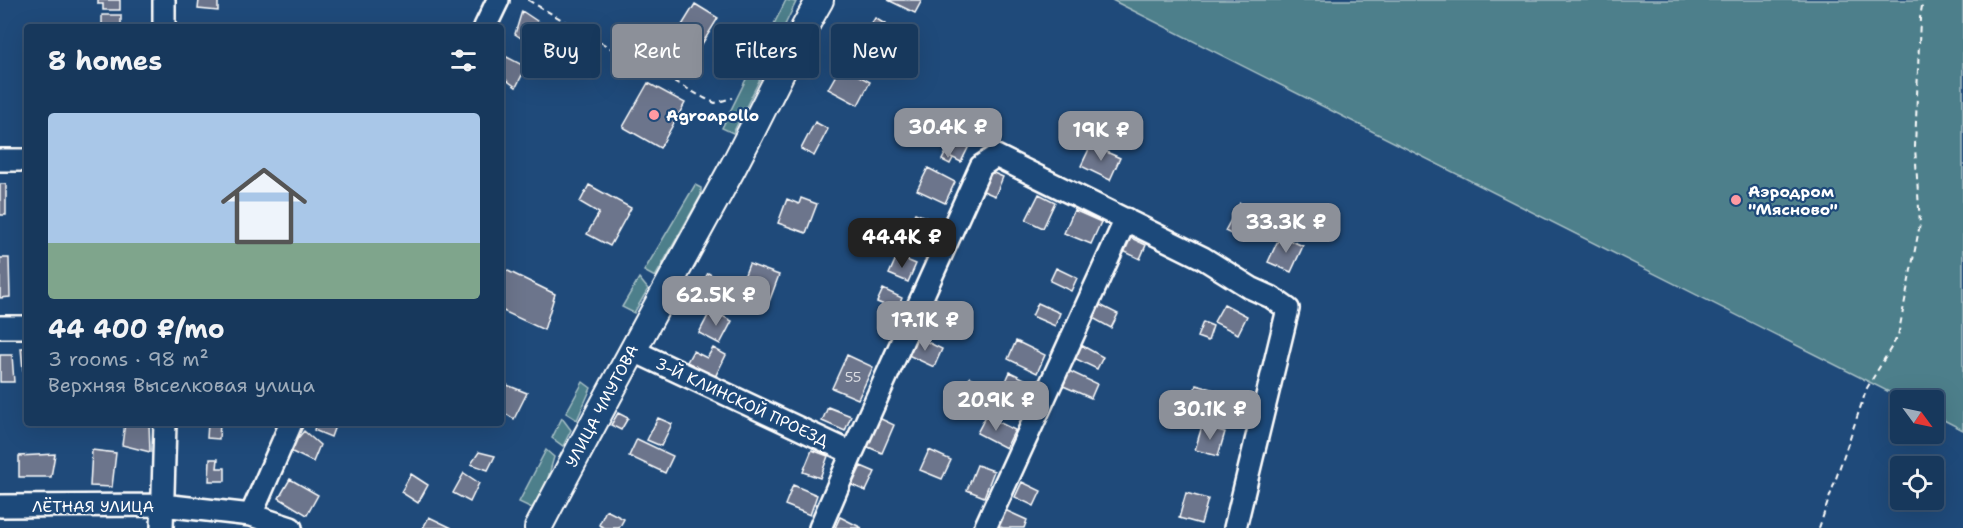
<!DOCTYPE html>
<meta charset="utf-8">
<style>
body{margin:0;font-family:"Shantell Sans",sans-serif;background:#203f62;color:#f1f3f6;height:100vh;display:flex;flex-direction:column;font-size:22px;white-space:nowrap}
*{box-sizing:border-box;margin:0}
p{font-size:20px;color:#9eacbb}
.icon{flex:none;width:33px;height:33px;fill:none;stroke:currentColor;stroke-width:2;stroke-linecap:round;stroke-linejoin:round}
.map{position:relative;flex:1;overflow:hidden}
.details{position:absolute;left:24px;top:24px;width:480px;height:402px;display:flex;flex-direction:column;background:#17385c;border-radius:6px;box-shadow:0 6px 24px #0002,0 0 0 2px #365272}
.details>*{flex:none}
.guide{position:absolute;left:522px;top:24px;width:570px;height:54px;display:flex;gap:12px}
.needle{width:39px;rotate:123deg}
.buttons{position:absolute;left:1890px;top:390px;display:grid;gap:12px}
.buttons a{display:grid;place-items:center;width:54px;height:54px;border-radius:6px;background:#17385c;box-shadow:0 6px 24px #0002,0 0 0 2px #365272;font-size:30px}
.price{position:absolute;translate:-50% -51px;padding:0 14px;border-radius:12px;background:#8c9099;color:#fff;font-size:20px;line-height:39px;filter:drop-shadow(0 2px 3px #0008)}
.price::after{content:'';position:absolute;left:50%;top:36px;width:18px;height:14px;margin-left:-9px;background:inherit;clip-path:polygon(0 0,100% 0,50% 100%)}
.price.current{background:#222;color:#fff}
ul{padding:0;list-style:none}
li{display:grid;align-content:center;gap:12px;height:318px;padding:0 24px}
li+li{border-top:2px solid #365272}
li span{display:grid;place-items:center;height:186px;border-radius:6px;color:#555}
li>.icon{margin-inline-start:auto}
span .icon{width:108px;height:108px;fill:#fffc;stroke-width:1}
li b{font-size:26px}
h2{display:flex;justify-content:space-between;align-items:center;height:72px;padding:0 24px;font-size:26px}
.tag{padding:0 21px;border-radius:6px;background:#17385c;box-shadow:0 6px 24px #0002,0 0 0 2px #365272;font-size:21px;line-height:54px}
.tag.current{background:#8c9099;color:#fff}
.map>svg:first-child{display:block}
.green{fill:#4d7f8b;stroke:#a6bfc5;stroke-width:1.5}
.building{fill:#6c758c;stroke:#fff;stroke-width:1.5}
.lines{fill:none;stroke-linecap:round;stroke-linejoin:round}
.minor-casing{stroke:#fff;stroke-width:26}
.major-casing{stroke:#fff;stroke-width:30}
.path{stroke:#fff;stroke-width:2;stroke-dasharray:6 4.5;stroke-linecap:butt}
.minor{stroke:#1f4a7a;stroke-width:21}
.major{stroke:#1f4a7a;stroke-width:26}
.poi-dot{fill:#ff9aa2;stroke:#1f4a7a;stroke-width:2}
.labels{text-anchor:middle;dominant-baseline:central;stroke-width:4.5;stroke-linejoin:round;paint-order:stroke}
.number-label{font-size:14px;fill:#dadce2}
.poi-label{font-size:16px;font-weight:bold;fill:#fff;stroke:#1f4a7a;text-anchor:start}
.street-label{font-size:16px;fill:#fff;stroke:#1f4a7a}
</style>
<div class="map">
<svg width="1963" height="528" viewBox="0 0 1963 528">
<rect width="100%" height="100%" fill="#1f4a7a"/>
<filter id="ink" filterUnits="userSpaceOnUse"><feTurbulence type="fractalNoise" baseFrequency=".0167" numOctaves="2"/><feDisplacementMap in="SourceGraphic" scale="12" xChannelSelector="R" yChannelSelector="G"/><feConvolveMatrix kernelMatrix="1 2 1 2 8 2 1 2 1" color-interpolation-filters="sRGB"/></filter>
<g filter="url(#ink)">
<path class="green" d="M786,0L796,2L781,33L771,30Z
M1112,0H1963V430L1934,415V400H1905Z
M769,48L773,53L733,133L722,128L761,49Z
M695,185L701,188V195L655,277L644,271Z
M639,278L648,289L634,313L622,307Z
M583,382L591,388L577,420L566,413Z
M562,418L571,430L563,446L552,438Z
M546,450L554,457L546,485L532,508L519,502Z"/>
<path class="building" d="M98,0H120V10H103V4H98Z
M199,0H218V11L198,9Z
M888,0H922L915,13Z
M695,4L718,18L702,44L679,30Z
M522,11L543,25L533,46L515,34Z
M102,15H121V27H102Z
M875,18L885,24L874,41L864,36Z
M864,37L880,47L875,56L868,51L861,64L852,58Z
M501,54L526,67L516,87L501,76Z
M841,66L870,82L858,105L828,89Z
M648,83L685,103L660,148L623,127Z
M815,122L828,129L814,156L801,149Z
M957,130L973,138L961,162L945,154Z
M1091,145L1120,158L1110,180L1081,166Z
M945,154L953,158L950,164L942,160Z
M928,168L955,182L945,203L917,190Z
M989,171L1003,177L995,196L981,190Z
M0,184H6V215H0Z
M589,185L631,208L610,246L587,234L599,213L580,202Z
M1039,194L1055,202L1043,228L1026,220Z
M801,198L817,204L806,233L778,223L787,199L799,204Z
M1240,203L1259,213L1245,241L1225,231Z
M1074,210L1101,222L1091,244L1064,233Z
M915,213L937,222L931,237L908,227Z
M1127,236L1146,245L1140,259L1121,250Z
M1280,236L1303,246L1291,272L1268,262Z
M897,256L916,264L908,282L889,274Z
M0,258H9L10,297L0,298Z
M749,264L779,275L769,302L739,290Z
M1056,268L1077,278L1071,291L1050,281Z
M504,269L555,294L544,330L501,310V275Z
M708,273L725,283L720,292L703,282Z
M883,289L902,298L897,310L877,302Z
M933,297L952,306L946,319L927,310Z
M1038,303L1060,313L1055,326L1032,316Z
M1098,304L1118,314L1111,328L1091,317Z
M1224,304L1247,316L1238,334L1214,322Z
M711,310L732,321L720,344L699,333Z
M1203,322L1213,326L1208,341L1197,337Z
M917,337L942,349L934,367L908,355Z
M1016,341L1045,355L1037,373L1008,359Z
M1081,345L1103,357L1097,369L1074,358Z
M21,348H27V370H23Z
M713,348L726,355L715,377L687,362L693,351L707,358Z
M0,355H12L14,382H0Z
M847,355L873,367L858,399L832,388Z
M1067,370L1097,384L1091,398L1061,385Z
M1010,372L1033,383L1026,399L1003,388Z
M970,377L985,384L980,395L965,388Z
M502,383L527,393L514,419L501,411Z
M1196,385L1219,391L1214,413L1190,407Z
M828,407L851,416L845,431L822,421Z
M618,413L628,418L621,430L611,425Z
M986,416L1015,430L1006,448L977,433Z
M658,418L672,424L661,446L647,440Z
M879,418L894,425L882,453L866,446Z
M125,423H149L150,452L122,445Z
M208,423H220L219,439L207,438Z
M316,423H336L331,437L314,430Z
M1202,426L1225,432L1218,456L1195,450Z
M304,431L320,445L313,462L288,450Z
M637,439L673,456L665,473L629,456Z
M92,450L116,453L112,487L90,486Z
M812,450L828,456L820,478L803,472Z
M929,450L951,460L942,479L920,470Z
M479,452L495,456L488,470L471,464Z
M55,454L51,477H19V456Z
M210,459H218L217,468H225V481H209Z
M977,465L994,471L984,497L967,490Z
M861,466L875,472L866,491L852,485Z
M464,473L479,483L470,502L453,493Z
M411,474L428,485L418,503L401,492Z
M290,479L318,495L307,515L279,498Z
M1022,482L1041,491L1034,506L1015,497Z
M793,485L817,495L810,515L785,505Z
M1186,493L1208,499L1201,524L1179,518Z
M606,510L624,519L619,528H605L599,525Z
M1005,510L1027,520L1024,528H1003L998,526Z
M429,517L452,528H423Z
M840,517L862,528H835Z"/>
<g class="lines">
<defs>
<path id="minor" d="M164,27V0
M485,27L498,0
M0,160H27
M0,327H27
M632,350L852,453
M0,506L163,505L251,515L291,528
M251,515L291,423
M162,528L165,423
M820,528L852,453L981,166L996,156L1203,258L1251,288L1271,297L1288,309L1235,528
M985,528L1126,219"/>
<path id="major" d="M538,528C601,407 667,288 732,169C762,113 788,55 820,0"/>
</defs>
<use href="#minor" class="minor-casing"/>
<use href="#major" class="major-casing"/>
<path class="path" d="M528,0L638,64H643L704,98L715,103L732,98
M1819,528L1867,388L1898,336L1920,224L1915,147L1920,18L1923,0"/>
<use href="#minor" class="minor"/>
<use href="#major" class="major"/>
</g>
</g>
<g class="poi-dot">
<circle cx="654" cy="115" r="6"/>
<circle cx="1736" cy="200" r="6"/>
</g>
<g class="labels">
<g class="number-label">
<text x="853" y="377">55</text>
</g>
<g class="poi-label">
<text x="666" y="115">Agroapollo</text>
<text x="1748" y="191">Аэродром<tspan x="1748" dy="18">"Мясново"</tspan></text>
</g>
<g class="street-label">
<text transform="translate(742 402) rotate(25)">3-Й КЛИНСКОЙ ПРОЕЗД</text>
<text transform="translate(602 406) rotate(-62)">УЛИЦА ЧМУТОВА</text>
<text x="93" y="506">ЛЁТНАЯ УЛИЦА</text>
</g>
</g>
</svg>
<div class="buttons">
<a><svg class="needle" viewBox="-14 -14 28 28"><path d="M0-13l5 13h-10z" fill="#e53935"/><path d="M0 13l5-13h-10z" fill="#9eacbb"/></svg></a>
<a><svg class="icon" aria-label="locate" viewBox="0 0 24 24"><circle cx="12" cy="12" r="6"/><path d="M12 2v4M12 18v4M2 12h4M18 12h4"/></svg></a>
</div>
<b class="price" style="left:948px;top:159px">30.4K ₽</b>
<b class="price" style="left:1101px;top:162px">19K ₽</b>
<b class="price" style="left:1286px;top:254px">33.3K ₽</b>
<b class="price current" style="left:902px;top:269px">44.4K ₽</b>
<b class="price" style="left:716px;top:327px">62.5K ₽</b>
<b class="price" style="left:925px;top:352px">17.1K ₽</b>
<b class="price" style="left:996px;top:432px">20.9K ₽</b>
<b class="price" style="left:1210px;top:441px">30.1K ₽</b>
<div class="guide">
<a class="tag">Buy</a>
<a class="tag current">Rent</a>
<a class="tag">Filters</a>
<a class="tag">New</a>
</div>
<section class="details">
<h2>8 homes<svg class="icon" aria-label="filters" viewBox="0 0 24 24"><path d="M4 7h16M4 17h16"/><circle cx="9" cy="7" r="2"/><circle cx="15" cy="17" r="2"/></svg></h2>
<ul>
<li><span style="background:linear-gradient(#a9c7e8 70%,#7fa58c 0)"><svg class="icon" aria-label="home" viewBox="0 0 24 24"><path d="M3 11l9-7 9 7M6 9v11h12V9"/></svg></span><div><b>44 400 ₽/mo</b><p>3 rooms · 98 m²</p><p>Верхняя Выселковая улица</p></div></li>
</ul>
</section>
</div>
